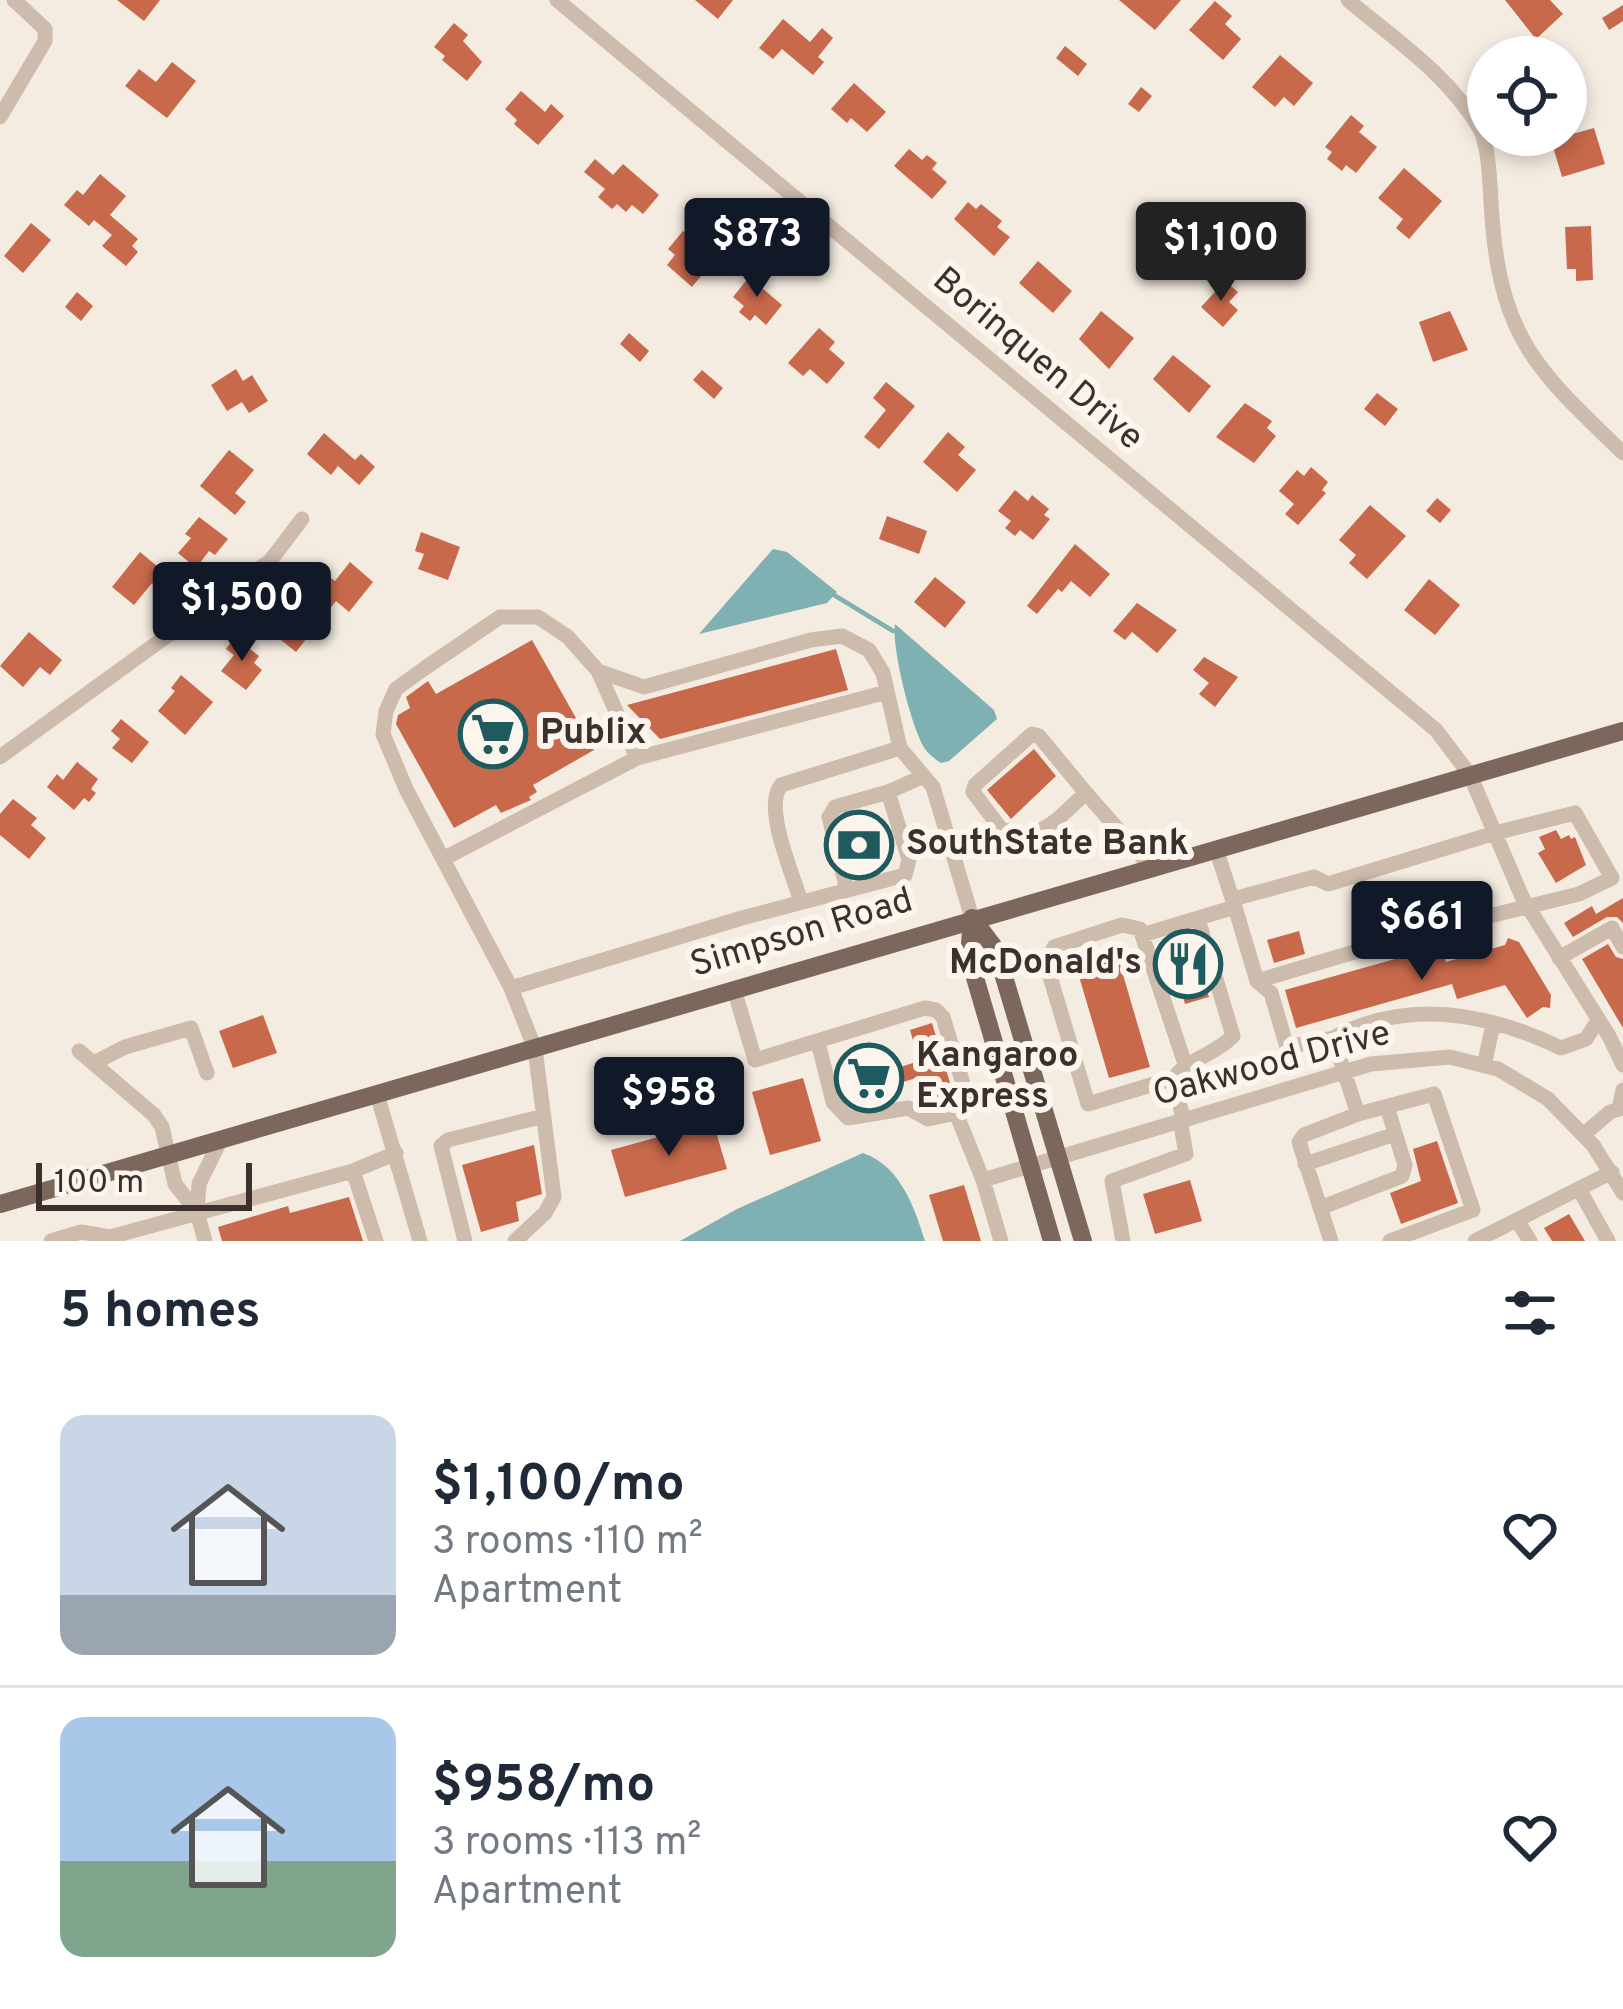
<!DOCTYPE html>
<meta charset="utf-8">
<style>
body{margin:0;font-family:Overpass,sans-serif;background:#f6f6f7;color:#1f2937;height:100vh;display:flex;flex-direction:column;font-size:45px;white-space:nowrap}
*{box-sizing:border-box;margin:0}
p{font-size:39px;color:#747a83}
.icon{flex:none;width:66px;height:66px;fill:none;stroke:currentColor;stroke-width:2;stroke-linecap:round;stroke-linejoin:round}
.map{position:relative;height:1241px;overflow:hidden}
.sheet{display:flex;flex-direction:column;background:#fff;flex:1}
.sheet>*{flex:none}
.tools{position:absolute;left:1467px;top:36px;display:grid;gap:24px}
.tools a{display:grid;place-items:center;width:120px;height:120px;border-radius:50%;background:#fff;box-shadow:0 6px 18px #0003;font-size:60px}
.scale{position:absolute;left:36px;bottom:30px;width:216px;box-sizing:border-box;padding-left:12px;border:6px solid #3b302b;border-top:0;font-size:33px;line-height:42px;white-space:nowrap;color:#3b302b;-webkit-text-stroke:9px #fbf5ee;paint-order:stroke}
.price{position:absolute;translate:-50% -102px;padding:0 27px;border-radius:12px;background:#111827;color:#fff;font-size:39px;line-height:78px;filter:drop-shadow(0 3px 6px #0008)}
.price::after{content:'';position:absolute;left:50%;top:72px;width:36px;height:27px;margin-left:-18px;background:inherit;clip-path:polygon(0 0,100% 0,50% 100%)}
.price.on{background:#222;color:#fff}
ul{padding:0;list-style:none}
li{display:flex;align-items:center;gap:36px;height:300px;padding:0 60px}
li+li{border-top:3px solid #e0e1e3}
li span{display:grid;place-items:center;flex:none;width:336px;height:240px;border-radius:24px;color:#555}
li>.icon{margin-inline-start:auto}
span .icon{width:144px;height:144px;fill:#fffc;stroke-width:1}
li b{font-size:51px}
h2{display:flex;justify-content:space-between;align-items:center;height:144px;padding:0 60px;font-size:51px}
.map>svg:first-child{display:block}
.water{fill:#7fb0b2}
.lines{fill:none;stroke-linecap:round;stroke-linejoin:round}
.stream{stroke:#7fb0b2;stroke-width:4.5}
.building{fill:#c8694b}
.minor{stroke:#cdbbac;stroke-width:15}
.major{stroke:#7d675c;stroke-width:18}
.labels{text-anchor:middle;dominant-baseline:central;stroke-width:12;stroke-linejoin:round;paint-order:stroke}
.street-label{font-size:36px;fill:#3b302b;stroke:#fbf5ee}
.poi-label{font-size:36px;font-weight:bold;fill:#3b302b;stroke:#fbf5ee;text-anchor:start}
</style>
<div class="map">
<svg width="1623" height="1241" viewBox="0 0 1623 1241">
<rect width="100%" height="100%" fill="#f4ebe1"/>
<path class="water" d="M773,549L787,552L837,592L827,603L699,634Z
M895,624L994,710L997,719L949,761L941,763C938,761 928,754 926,750C912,732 891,645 895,624Z
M863,1153C900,1166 914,1206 925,1241H680L737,1209Z"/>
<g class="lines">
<path class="stream" d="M834,595L893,631"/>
</g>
<path class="building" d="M117,0H160L144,21Z
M695,0H733L718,19Z
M1119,0H1181L1155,30Z
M1505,0H1550L1563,14L1536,39Z
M1215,1L1232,16L1225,24L1241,39L1223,60L1189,30Z
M1623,5V21L1609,30L1602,18Z
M783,19L810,42L822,28L833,38L818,57L824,62L813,75L782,49L773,59L759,48Z
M454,23L468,35L463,41L482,62L467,81L442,60L445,56L434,47Z
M1065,46L1087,64L1078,76L1056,58Z
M1280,55L1313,83L1294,106L1284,97L1275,107L1252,87Z
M172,62L196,81L167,118L125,86L139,69L156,82Z
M854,83L886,112L867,132L851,118L847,123L831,109Z
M1141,87L1152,96L1139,112L1128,104Z
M521,91L545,112L551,104L564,116L538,145L514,124L517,120L505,109Z
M1351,115L1364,126L1359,132L1377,147L1356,173L1346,165L1342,171L1327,159L1332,152L1325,147Z
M1594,128L1605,164L1562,177L1551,140Z
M909,149L922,160L927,155L937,163L932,169L947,182L932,199L894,166Z
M595,159L613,175L623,164L659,195L643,214L632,205L626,212L617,204L612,209L598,197L605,189L584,172Z
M1404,168L1442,201L1409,239L1396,228L1403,219L1378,198Z
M100,174L126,196L110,215L138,239L132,246L138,252L126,266L102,246L112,235L94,220L89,226L64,205L77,190L83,195Z
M968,202L976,209L981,204L1002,221L997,227L1010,237L994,256L954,219Z
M31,223L51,240L23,273L4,256Z
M1591,226L1593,280L1576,281V269H1567L1565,227Z
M683,231L702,247L711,237L724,248L692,287L667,265L675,255L668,249Z
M1038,261L1072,291L1053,313L1019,283Z
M753,272L766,283L762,288L782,305L766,325L755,315L750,321L739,312L744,306L733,297Z
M1225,281L1238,292L1229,302L1238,310L1223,327L1201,307Z
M77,292L93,306L81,321L65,307Z
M1101,311L1134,338L1109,369L1079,339Z
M1450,311L1468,350L1433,362L1419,322Z
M819,328L835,342L829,349L845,363L827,384L810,369L803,376L788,363Z
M629,333L649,351L640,362L620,344Z
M1173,355L1211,386L1189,413L1153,379Z
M236,369L243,381L252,375L268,401L249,413L242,402L227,411L211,385Z
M702,370L723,388L714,399L693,380Z
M886,382L915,406L879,449L864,437L886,410L873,398Z
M1377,393L1398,409L1385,426L1364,409Z
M1245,403L1272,421L1267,428L1276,436L1254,463L1216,437Z
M948,432L965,447L958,455L976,470L957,492L923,462Z
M324,433L355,460L361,454L375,467L359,485L338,466L331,475L307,454Z
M229,450L254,470L235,493L246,502L235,515L200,486Z
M1311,467L1328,482L1322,490L1326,493L1298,525L1285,514L1294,504L1279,491L1297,470L1304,476Z
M1015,490L1028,501L1032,495L1049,509L1044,515L1050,519L1033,540L1020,530L1015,536L1005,528L1011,521L998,511Z
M1437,498L1451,510L1440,523L1426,511Z
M1370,505L1406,536L1367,579L1349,563L1356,555L1339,540Z
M887,516L927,531L919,554L879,539Z
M199,517L228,539L215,555L209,551L196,568L178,553L191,538L185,534Z
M421,532L460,547L448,580L418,569L424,554L415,551Z
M1075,544L1110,574L1090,597L1071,581L1062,592L1058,589L1037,614L1027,606Z
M140,552L174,580L164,592L152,583L134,605L112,587Z
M350,562L373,582L349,612L336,601L296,652L261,624L272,611L284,621L302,599L306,603L328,576L335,581Z
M935,577L966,602L945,628L914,602Z
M1429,579L1460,605L1435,635L1404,610Z
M1137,603L1177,630L1157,653L1132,632L1125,640L1113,631Z
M29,632L62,660L50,675L40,667L23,687L0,666Z
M235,637L259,656L254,663L262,670L246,690L221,671L234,655L226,649Z
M532,640L594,750L533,785L537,792L529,797L531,800L501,813L496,805L454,828L396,724L398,715L410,708L406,697L428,681L436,694Z
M836,649L848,690L660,739L627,705Z
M1204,657L1238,677L1215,707L1199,694L1209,683L1193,670Z
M181,675L213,702L185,735L158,711L175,691L171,688Z
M121,719L149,742L132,763L112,748L120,739L111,731Z
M1034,749L1056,776L1011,819L987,790Z
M77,762L98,779L91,789L96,793L89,802L84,798L74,810L47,787L57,774L63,780Z
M13,799L37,818L31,825L46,838L29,859L0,835V814Z
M870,815L883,857L853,866L843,823Z
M1556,830L1561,839L1569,835L1571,839L1575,837L1586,865L1556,883L1538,853L1545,849L1539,837Z
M1623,898V923L1617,917H1607L1573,937L1564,923L1592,906L1596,914Z
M1299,931L1305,954L1274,963L1267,940Z
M1188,934L1209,997L1185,1004L1167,942Z
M1508,938L1519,942L1551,995L1550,1008L1543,1007L1527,1018L1505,985L1457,999L1452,984L1296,1028L1285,990L1441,946L1446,962L1505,945Z
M1608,944L1616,957L1623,959V1028L1582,959Z
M1117,954L1150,1067L1109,1078L1076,966Z
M263,1015L277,1053L233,1068L219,1031Z
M932,1023L953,1093L950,1099L932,1104L923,1076L893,1085L897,1098L856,1105L843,1062L882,1050L888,1071L919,1061L910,1030Z
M803,1078L821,1141L770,1155L752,1092Z
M713,1122L727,1169L625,1197L611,1150Z
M1437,1141L1458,1203L1401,1224L1390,1193L1421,1181L1413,1149Z
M534,1145L542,1194L516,1202L519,1221L481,1232L462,1165Z
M1190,1180L1202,1221L1155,1234L1143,1194Z
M964,1185L981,1241H943L929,1195Z
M349,1197L363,1241H222L218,1227L288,1206L290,1213Z
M1569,1214L1585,1241H1552L1544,1228Z"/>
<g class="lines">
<path class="minor" d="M557,0L1436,730L1470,775L1523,899L1609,1036L1623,1065
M1348,0C1394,39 1449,75 1480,129C1491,149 1490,204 1493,229C1504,345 1544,376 1623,453
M0,117L45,41V29L14,0
M598,671L637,758
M0,757L270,561L302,519
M1086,793L1039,736L1032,734L975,785L973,792L1001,829C1043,844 1057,818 1086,793L1151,867
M1216,849L1234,904
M443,859L637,758L887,692
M847,890L829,817L835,807L888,792
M1233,899L1314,877L1328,884L1495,833L1575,813L1612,878L1579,894L1408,936L1257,981
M801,902C793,874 763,808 781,785L900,748
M1142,935L1235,907L1257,981L1271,993L1287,1047L1333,1038L1358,1114
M1559,958L1612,928L1623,947
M511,988L742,918L905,875L909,860L888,792L924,776
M734,989L755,1060L925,1008L936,1010L943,1017L966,1094L956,1113L983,1180L1371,1064L1450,1057L1498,1069L1548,1099L1593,1145L1623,1193
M1333,1038C1407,998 1488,1013 1561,1048L1586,1039L1597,1022
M818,1042L833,1102L848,1118L908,1108L928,1119L956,1113
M79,1051L154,1115L162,1127L175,1184L197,1212L199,1184L220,1141
M94,1063L125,1047L191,1028L207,1073
M1484,1066L1493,1024
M1174,1078L1088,1104L1046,963L1054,947L1122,925L1140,929L1185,1064
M377,1094L420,1241
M1183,1119L1174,1078C1189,1058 1215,1055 1233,1036L1198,919
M1583,1135L1610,1112L1619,1109L1623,1090
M1305,1164L1395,1134
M983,1180L1001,1241
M1579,1189L1608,1241
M1320,1208L1402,1176L1405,1165L1387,1107
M197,1212L205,1241
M1517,1220L1530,1241
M51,1241L81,1232L110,1237L353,1171
M376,1241L353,1171L396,1153
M465,1241L441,1146L448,1140L544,1116
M515,1241L545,1213L554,1197L535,1049L511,988L406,789L383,734L386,711L396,689L425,668L500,617H538L568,637L598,671L644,687L811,640L842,636L869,650L883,673L900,748L933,787L972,918
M1123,1241L1112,1181L1186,1154L1180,1120
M1331,1241L1299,1142L1304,1135L1358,1114L1434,1094L1473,1210L1390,1241
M1475,1241L1612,1172"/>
<path class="major" d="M972,918L996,950L1083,1241
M972,918L969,957L1052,1241
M0,1204L1623,731"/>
</g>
<defs>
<symbol id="supermarket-ring" viewBox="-11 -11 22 22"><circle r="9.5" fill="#fbf5ee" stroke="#1f5a5e" stroke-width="1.5"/><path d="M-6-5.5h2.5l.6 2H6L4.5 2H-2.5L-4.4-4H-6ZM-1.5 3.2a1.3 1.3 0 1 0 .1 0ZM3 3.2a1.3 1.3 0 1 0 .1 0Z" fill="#1f5a5e"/></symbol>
<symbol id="bank-ring" viewBox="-11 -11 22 22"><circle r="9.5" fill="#fbf5ee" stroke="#1f5a5e" stroke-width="1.5"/><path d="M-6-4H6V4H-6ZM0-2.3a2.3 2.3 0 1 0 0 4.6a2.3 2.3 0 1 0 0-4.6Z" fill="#1f5a5e"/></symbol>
<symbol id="restaurant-ring" viewBox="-11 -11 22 22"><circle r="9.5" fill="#fbf5ee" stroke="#1f5a5e" stroke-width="1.5"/><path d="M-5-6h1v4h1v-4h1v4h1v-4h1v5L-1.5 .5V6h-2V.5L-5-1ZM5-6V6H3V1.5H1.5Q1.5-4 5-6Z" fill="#1f5a5e"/></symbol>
</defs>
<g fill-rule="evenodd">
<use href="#supermarket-ring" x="455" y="696" width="76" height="76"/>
<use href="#bank-ring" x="821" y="807" width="76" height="76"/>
<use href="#restaurant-ring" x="1150" y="926" width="76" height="76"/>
<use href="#supermarket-ring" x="831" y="1040" width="76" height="76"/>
</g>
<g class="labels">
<g class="street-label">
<text transform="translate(1037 360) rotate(40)">Borinquen Drive</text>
<text transform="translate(802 934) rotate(-17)">Simpson Road</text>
<text transform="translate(1272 1065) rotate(-15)">Oakwood Drive</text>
</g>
<g class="poi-label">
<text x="540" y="734">Publix</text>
<text x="906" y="845">SouthState Bank</text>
<text x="1142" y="964" text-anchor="end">McDonald's</text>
<text x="916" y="1057">Kangaroo<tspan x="916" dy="41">Express</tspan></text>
</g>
</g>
</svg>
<div class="tools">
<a><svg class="icon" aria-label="locate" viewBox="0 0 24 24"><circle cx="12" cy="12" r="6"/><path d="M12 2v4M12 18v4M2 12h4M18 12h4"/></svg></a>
</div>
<div class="scale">100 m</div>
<b class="price" style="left:757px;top:300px">$873</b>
<b class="price on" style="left:1221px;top:304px">$1,100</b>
<b class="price" style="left:242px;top:664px">$1,500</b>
<b class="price" style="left:1422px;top:983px">$661</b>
<b class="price" style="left:669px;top:1159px">$958</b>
</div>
<section class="sheet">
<h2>5 homes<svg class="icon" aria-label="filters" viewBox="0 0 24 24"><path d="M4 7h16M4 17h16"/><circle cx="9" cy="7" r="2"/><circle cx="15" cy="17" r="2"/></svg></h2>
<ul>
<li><span style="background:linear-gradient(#c9d6e8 75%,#9aa5b1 0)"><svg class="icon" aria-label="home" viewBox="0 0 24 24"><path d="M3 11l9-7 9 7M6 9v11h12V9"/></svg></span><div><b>$1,100/mo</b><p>3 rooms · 110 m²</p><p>Apartment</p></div><svg class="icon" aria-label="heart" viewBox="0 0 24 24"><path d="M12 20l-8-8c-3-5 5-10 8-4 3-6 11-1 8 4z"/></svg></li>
<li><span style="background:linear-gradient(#a9c7e8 60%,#7fa58c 0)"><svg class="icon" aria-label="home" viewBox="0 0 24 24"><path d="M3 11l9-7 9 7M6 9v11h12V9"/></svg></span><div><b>$958/mo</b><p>3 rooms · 113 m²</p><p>Apartment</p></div><svg class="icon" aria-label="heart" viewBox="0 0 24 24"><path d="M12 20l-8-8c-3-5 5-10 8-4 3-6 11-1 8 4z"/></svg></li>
</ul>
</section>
